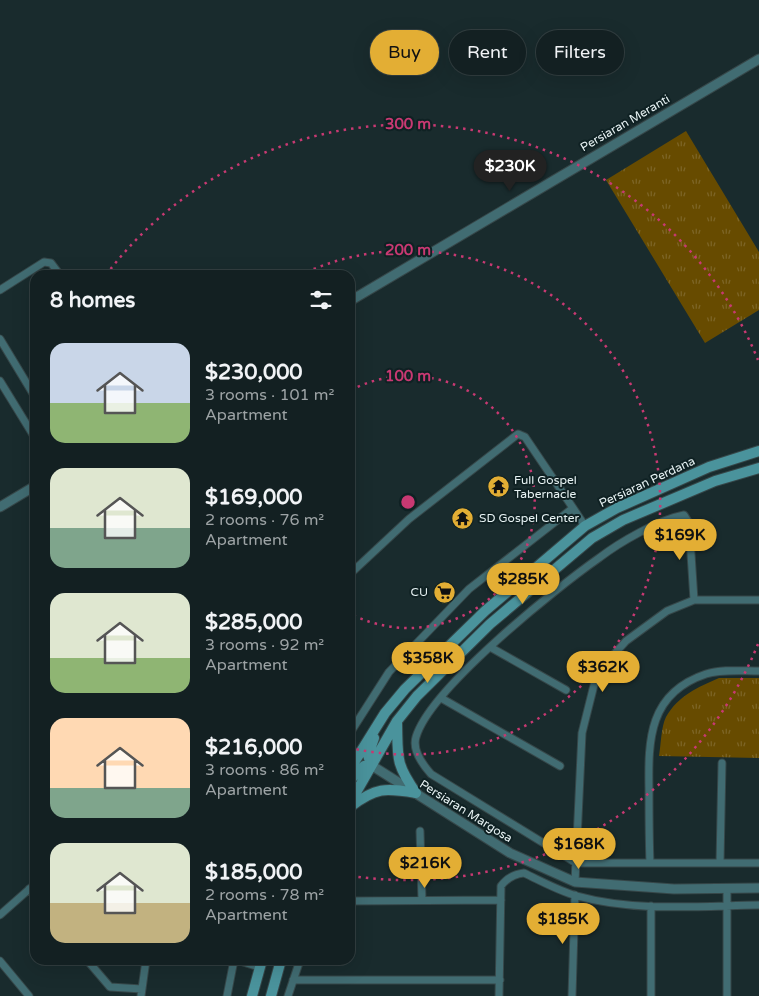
<!DOCTYPE html>
<meta charset="utf-8">
<style>
body{margin:0;font-family:"Varela Round",sans-serif;background:#1c282a;color:#f1f3f6;height:100vh;display:flex;flex-direction:column;font-size:19px;white-space:nowrap}
*{box-sizing:border-box;margin:0}
p{font-size:16px;color:#9da3a5}
.icon{flex:none;width:28px;height:28px;fill:none;stroke:currentColor;stroke-width:2;stroke-linecap:round;stroke-linejoin:round}
.map{position:relative;flex:1;overflow:hidden}
.details{position:absolute;left:30px;top:270px;width:325px;height:695px;display:flex;flex-direction:column;background:#132022;border-radius:15px;box-shadow:0 5px 20px #0002,0 0 0 1px #323e40}
.details>*{flex:none}
.hud{position:absolute;left:370px;top:30px;width:314px;height:45px;display:flex;gap:10px}
.price{position:absolute;translate:-50% -42px;padding:0 11px;border-radius:18px;background:#e3ae34;color:#111;font-size:16px;line-height:32px;filter:drop-shadow(0 1px 2px #0008)}
.price::after{content:'';position:absolute;left:50%;top:30px;width:15px;height:11px;margin-left:-8px;background:inherit;clip-path:polygon(0 0,100% 0,50% 100%)}
.price.current{background:#222;color:#fff}
ul{padding:0;list-style:none}
li{display:flex;align-items:center;gap:15px;height:125px;padding:0 20px}
li span{display:grid;place-items:center;flex:none;width:140px;height:100px;border-radius:15px;color:#555}
li>.icon{margin-inline-start:auto}
span .icon{width:60px;height:60px;fill:#fffc;stroke-width:1}
li b{font-size:21px}
h2{display:flex;justify-content:space-between;align-items:center;height:60px;padding:0 20px;font-size:21px}
.chip{padding:0 18px;border-radius:22px;background:#132022;box-shadow:0 5px 20px #0002,0 0 0 1px #323e40;font-size:18px;line-height:45px}
.chip.current{background:#e3ae34;color:#111}
.map>svg:first-child{display:block}
.park{fill:url(#park-tufts)}
.lines{fill:none;stroke-linecap:round;stroke-linejoin:round}
.minor-casing{stroke:#364749;stroke-width:9}
.tertiary-casing{stroke:#364749;stroke-width:11}
.secondary-casing{stroke:#364749;stroke-width:12}
.minor{stroke:#416c72;stroke-width:7}
.tertiary{stroke:#416c72;stroke-width:9}
.secondary{stroke:#4a939c;stroke-width:10}
.ring{fill:none;stroke:#c83972;stroke-width:2.5;stroke-dasharray:2.5 5}
.labels{text-anchor:middle;dominant-baseline:central;stroke-width:4;stroke-linejoin:round;paint-order:stroke}
.street-label{font-size:12px;fill:#e8f3f4;stroke:#0f2123}
.poi-label{font-size:12px;fill:#e8f3f4;stroke:#0f2123;text-anchor:start}
.centre{fill:#c83972;stroke:#0f2123;stroke-width:2.5}
.ring-label{font-size:15px;text-anchor:middle;font-weight:bold;fill:#c83972;stroke:#0f2123;stroke-width:4;stroke-linejoin:round;paint-order:stroke}
</style>
<div class="map">
<svg width="759" height="996" viewBox="0 0 759 996">
<defs>
<pattern id="park-tufts" width="24" height="20" patternUnits="userSpaceOnUse" patternTransform="scale(1.25)"><rect width="24" height="20" fill="#674b00"/><path d="M3 7l-1-3M5 7V3M7 7l1-3M15 17l-1-3M17 17v-4M19 17l1-3" fill="none" stroke="#7d6526"/></pattern>
</defs>
<rect width="100%" height="100%" fill="#192b2d"/>
<path class="park" d="M686,131L759,252V310L705,343L606,180Z
M719,678H759V758L659,756C661,745 661,727 666,717C678,696 698,687 719,678Z"/>
<g class="lines">
<defs>
<path id="minor" d="M0,290L44,262L51,263L60,275
M0,339L35,397
M0,381L35,438
M573,508L585,526
M350,574L409,519L518,434L525,437L573,508L469,589L389,672L350,733
M694,600L689,523L684,515C658,520 620,542 599,558C556,588 430,689 416,737C412,750 423,765 431,774L576,863H759
M490,647L566,690
M441,698L560,766
M420,831L422,900
M650,863C649,838 649,814 649,790C648,739 649,693 706,674C721,669 742,671 759,671
M720,863L722,763
M575,882L582,733L595,681L600,670L626,641L667,611L694,600H759
M727,888V996
M29,889L35,895
M350,901L501,900
M651,906V996
M0,915L35,884
M87,960L110,987L142,989
M237,960L259,967
M0,961L29,996
M293,980H500
M141,996L146,960
M227,996L234,960
M288,996L300,960
M499,996L501,886C507,878 514,874 524,873C541,881 559,891 577,896C635,912 699,906 759,905
M572,996L575,895"/>
<path id="tertiary" d="M350,301L759,59
M0,507L35,486
M371,765L510,853L575,882L674,889L759,888"/>
<path id="secondary" d="M397,722C398,758 395,763 416,793
M371,765L368,755L374,738
M350,769L385,713L405,689L485,611L585,526L617,508L709,467L759,451
M350,780L364,766L371,765
M350,803L397,721L417,696L490,624L592,538L623,520L715,481L759,468
M350,807C376,787 385,788 416,793
M252,996L262,960
M271,996L281,960"/>
</defs>
<use href="#minor" class="minor-casing"/>
<use href="#tertiary" class="tertiary-casing"/>
<use href="#secondary" class="secondary-casing"/>
<use href="#minor" class="minor"/>
<use href="#tertiary" class="tertiary"/>
<use href="#secondary" class="secondary"/>
</g>
<g class="ring">
<path d="M351 390A126 126 0 1 1 351 614"/>
<path d="M300 275A252 252 0 1 1 351 748"/>
<path d="M758 644A378 378 0 0 1 352 876M35 561A378 378 0 0 1 35 443M106 275A378 378 0 0 1 758 360"/>
</g>
<defs>
<symbol id="temple-disc" viewBox="-11 -11 22 22"><circle r="9.5" fill="#e3ae34" stroke="#0f2123"/><path d="M0-6L5-2H3V0L6.5 2.5H4V6H1.5V3h-3V6H-4V2.5H-6.5L-3 0V-2H-5Z" fill="#111"/></symbol>
<symbol id="supermarket-disc" viewBox="-11 -11 22 22"><circle r="9.5" fill="#e3ae34" stroke="#0f2123"/><path d="M-6-5.5h2.5l.6 2H6L4.5 2H-2.5L-4.4-4H-6ZM-1.5 3.2a1.3 1.3 0 1 0 .1 0ZM3 3.2a1.3 1.3 0 1 0 .1 0Z" fill="#111"/></symbol>
</defs>
<g fill-rule="evenodd">
<use href="#temple-disc" x="486" y="474" width="25" height="25"/>
<use href="#temple-disc" x="450" y="506" width="25" height="25"/>
<use href="#supermarket-disc" x="432" y="580" width="25" height="25"/>
</g>
<g class="labels">
<g class="street-label">
<text transform="translate(625 123) rotate(-30)">Persiaran Meranti</text>
<text transform="translate(647 482) rotate(-25)">Persiaran Perdana</text>
<text transform="translate(466 811) rotate(32)">Persiaran Margosa</text>
</g>
<g class="poi-label">
<text x="514" y="480">Full Gospel<tspan x="514" dy="14">Tabernacle</tspan></text>
<text x="479" y="518">SD Gospel Center</text>
<text x="428" y="592" text-anchor="end">CU</text>
</g>
</g>
<circle cx="408" cy="502" r="8" class="centre"/>
<g class="ring-label">
<text x="408" y="129">300 m</text>
<text x="408" y="255">200 m</text>
<text x="408" y="381">100 m</text>
</g>
</svg>
<b class="price current" style="left:510px;top:192px">$230K</b>
<b class="price" style="left:680px;top:561px">$169K</b>
<b class="price" style="left:523px;top:605px">$285K</b>
<b class="price" style="left:428px;top:684px">$358K</b>
<b class="price" style="left:603px;top:693px">$362K</b>
<b class="price" style="left:579px;top:870px">$168K</b>
<b class="price" style="left:425px;top:889px">$216K</b>
<b class="price" style="left:563px;top:945px">$185K</b>
<div class="hud">
<a class="chip current">Buy</a>
<a class="chip">Rent</a>
<a class="chip">Filters</a>
</div>
<section class="details">
<h2>8 homes<svg class="icon" aria-label="filters" viewBox="0 0 24 24"><path d="M4 7h16M4 17h16"/><circle cx="9" cy="7" r="2"/><circle cx="15" cy="17" r="2"/></svg></h2>
<ul>
<li><span style="background:linear-gradient(#c9d6e8 60%,#8fb573 0)"><svg class="icon" aria-label="home" viewBox="0 0 24 24"><path d="M3 11l9-7 9 7M6 9v11h12V9"/></svg></span><div><b>$230,000</b><p>3 rooms · 101 m²</p><p>Apartment</p></div></li>
<li><span style="background:linear-gradient(#dfe7d0 60%,#7fa58c 0)"><svg class="icon" aria-label="home" viewBox="0 0 24 24"><path d="M3 11l9-7 9 7M6 9v11h12V9"/></svg></span><div><b>$169,000</b><p>2 rooms · 76 m²</p><p>Apartment</p></div></li>
<li><span style="background:linear-gradient(#dfe7d0 65%,#8fb573 0)"><svg class="icon" aria-label="home" viewBox="0 0 24 24"><path d="M3 11l9-7 9 7M6 9v11h12V9"/></svg></span><div><b>$285,000</b><p>3 rooms · 92 m²</p><p>Apartment</p></div></li>
<li><span style="background:linear-gradient(#ffd9b3 70%,#7fa58c 0)"><svg class="icon" aria-label="home" viewBox="0 0 24 24"><path d="M3 11l9-7 9 7M6 9v11h12V9"/></svg></span><div><b>$216,000</b><p>3 rooms · 86 m²</p><p>Apartment</p></div></li>
<li><span style="background:linear-gradient(#dfe7d0 60%,#c2b280 0)"><svg class="icon" aria-label="home" viewBox="0 0 24 24"><path d="M3 11l9-7 9 7M6 9v11h12V9"/></svg></span><div><b>$185,000</b><p>2 rooms · 78 m²</p><p>Apartment</p></div></li>
</ul>
</section>
</div>
